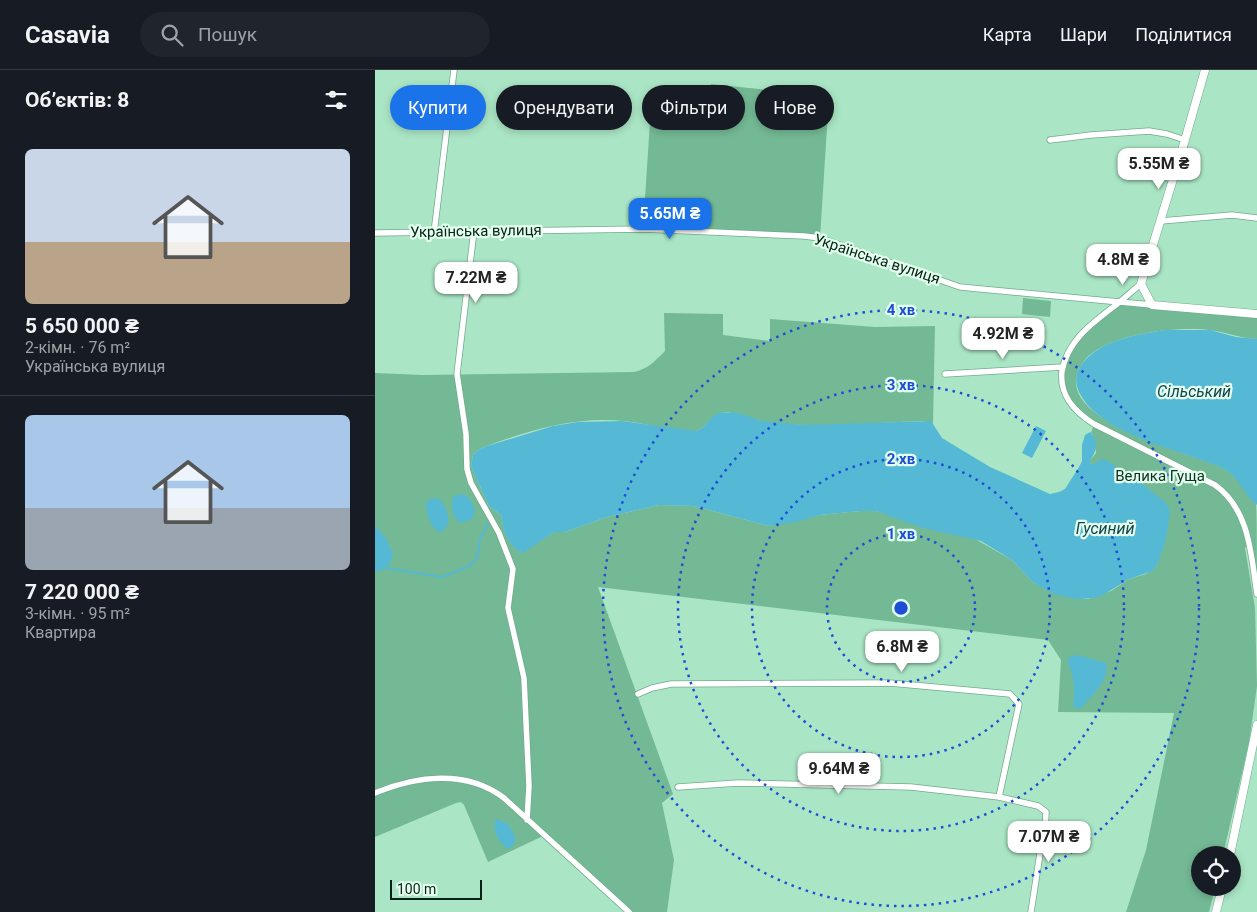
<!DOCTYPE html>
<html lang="uk">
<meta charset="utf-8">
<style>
body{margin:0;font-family:Roboto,sans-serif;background:#20242c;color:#f1f3f6;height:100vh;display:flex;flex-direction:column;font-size:19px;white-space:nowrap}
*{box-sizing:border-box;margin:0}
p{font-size:16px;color:#9ea1a6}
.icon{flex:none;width:28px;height:28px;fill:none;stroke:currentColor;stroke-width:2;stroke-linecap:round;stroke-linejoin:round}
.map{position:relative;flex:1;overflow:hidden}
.sheet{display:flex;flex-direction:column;background:#171b24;width:375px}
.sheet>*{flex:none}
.hud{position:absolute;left:15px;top:15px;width:475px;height:45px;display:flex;gap:10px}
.controls{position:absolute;left:816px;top:776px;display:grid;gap:10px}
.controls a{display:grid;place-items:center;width:50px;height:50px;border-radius:50%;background:#171b24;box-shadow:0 2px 8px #0003;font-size:25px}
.scale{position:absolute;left:15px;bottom:12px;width:92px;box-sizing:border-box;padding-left:5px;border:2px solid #092116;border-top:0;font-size:14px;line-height:18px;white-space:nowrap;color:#092116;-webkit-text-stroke:4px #e2ffee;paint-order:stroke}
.price{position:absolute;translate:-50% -42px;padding:0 11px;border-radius:10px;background:#fff;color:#222;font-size:16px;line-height:32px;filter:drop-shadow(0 1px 2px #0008)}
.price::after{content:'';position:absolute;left:50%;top:30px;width:15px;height:11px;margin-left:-8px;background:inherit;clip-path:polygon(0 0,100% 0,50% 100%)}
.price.on{background:#1a73e8;color:#fff}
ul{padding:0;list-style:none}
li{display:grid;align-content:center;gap:10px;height:265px;padding:0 25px}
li+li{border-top:1px solid #363941}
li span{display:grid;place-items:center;height:155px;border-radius:8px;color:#555}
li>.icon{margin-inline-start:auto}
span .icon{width:90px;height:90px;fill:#fffc;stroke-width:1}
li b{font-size:21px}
h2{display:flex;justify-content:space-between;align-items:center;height:60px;padding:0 25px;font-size:21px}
.tag{padding:0 18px;border-radius:22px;background:#171b24;box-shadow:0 2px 8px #0003;font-size:18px;line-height:45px}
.tag.on{background:#1a73e8;color:#fff}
header{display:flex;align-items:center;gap:30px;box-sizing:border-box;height:70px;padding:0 25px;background:#171b24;border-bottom:1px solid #363941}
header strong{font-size:24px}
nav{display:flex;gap:28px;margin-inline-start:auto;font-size:18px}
.search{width:350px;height:45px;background:#20242c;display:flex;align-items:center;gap:12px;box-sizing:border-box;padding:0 18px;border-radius:28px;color:#9ea1a6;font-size:19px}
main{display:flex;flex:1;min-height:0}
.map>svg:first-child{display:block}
.green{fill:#74b995}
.water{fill:#55b8d5}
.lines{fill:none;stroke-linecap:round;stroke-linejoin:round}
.stream{stroke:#55b8d5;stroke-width:2}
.street-casing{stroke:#71ab8c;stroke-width:7}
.secondary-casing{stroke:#71ab8c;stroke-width:9}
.street{stroke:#fff;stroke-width:5.5}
.secondary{stroke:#fff;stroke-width:8}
.ring{fill:none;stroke:#1d4ed8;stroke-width:2.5;stroke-dasharray:2.5 5}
.labels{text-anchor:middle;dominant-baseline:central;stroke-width:4.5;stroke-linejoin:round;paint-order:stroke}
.street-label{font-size:15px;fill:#092116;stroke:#e2ffee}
.park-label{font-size:15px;fill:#0d3121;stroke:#e2ffee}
.water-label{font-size:16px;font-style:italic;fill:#184450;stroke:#e2ffee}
.centre{fill:#1d4ed8;stroke:#e2ffee;stroke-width:2.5}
.ring-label{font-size:15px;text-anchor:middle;font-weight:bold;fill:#1d4ed8;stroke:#e2ffee;stroke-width:4.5;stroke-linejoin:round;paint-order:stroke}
</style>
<header>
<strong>Casavia</strong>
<div class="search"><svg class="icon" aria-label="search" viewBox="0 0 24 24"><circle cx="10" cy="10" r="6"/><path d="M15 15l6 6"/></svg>Пошук</div>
<nav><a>Карта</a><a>Шари</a><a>Поділитися</a></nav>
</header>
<main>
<section class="sheet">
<h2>Об’єктів: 8<svg class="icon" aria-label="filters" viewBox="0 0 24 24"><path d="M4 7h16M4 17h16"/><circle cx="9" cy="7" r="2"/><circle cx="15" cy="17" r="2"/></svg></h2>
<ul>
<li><span style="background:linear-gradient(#c9d6e8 60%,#b9a48a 0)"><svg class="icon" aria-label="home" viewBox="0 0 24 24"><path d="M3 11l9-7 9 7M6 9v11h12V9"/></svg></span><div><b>5 650 000 ₴</b><p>2-кімн. · 76 m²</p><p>Українська вулиця</p></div></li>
<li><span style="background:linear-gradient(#a9c7e8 60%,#9aa5b1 0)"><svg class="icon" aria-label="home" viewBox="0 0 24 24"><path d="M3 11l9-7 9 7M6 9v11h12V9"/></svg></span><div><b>7 220 000 ₴</b><p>3-кімн. · 95 m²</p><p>Квартира</p></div></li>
</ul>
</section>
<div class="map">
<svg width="882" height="842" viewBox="0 0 882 842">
<rect width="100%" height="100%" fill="#aae6c5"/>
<path class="green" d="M336,14L454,26L445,168L268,159L276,36L332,40Z
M648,228L676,231L675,247L647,244Z
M744,233L882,244V269C864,268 851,262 834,260C802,256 730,264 709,291C664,349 818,383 848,398C861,405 873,423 881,434C882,439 882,502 882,513L874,473L870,478L880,538L882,616L874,673L848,785H825V818H840L834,842H751L771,780L799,643L683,642L686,590L673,570L223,517L298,724L287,733L299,790L292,842H254L168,766L113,792L89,735L86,732L81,733L0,767V303L48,305L259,302C273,299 280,291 290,281L289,243L348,244V265L395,271V249L500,257L560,256L558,354L550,351C511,352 467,356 428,355C414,354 399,354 386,351C372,348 361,340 345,343C335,346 332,358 321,361C297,362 272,353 248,351C203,346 154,360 112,376L103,380L98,385L96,396L114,436L126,445C128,459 133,474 146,482L179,462H190L232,447L284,435L319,436L394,456L444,445L485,441H501L602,470L637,490L659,513L693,527L713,529L736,521L754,509L771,504L782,496L792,462V435C771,414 740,406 715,393V390L721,383L718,365L716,363L719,354L692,330L687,304L700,270Z"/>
<path class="water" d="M790,260H835L861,267L882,269V435C869,425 864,407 849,399C841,394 830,392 821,388C784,375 722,359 704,322C700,313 700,305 705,297C722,270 761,265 790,260Z
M357,342L370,345L386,351L430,355L555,351L558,354L567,368L615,397L675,424L684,422L690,419L704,397L707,391V375L710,365L715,362C724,370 722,382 715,390L716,394H719L725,390L729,389L766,413L790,432L794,438L795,443L791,469L782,496L775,502L754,509L728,525L720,528L700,529L679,524L659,513L637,490L606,471L548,458L501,441H485L444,445L421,452L394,456L319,436L284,435L232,447L190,462H179L148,483C133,477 128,460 126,445L114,436L96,396L98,385L103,380L112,376L178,356L203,352L247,351L321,361C332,358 334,346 344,343C348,342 353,343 357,342Z
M661,356L671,361L657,388L647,383Z
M84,424C94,423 97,433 100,441L97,449L86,453C78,449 75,436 78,428Z
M56,428L64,429C73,437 79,458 64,462C55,457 51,443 51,433Z
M0,456L11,468L18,484C16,495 11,500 0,502Z
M697,585L706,586L731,593C736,609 715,628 705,639L698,637C700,620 700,607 692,591Z
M121,749L133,754L141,768L137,777L134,779C124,774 116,759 121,749Z"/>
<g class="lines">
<path class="stream" d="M11,498L67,507L95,496L102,488L105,469L113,453"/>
<defs>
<path id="street" d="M675,70L716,65L774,61L792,64L810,70
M786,151L857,145L882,148
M99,160L82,304L91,364L92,399L96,413L124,463L138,499L133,538L149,608L154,716L152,750
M0,163L268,159L429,166L445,168L585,217L777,235
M59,163L79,0
M766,214C758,220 750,228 742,234C718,253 693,269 687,301C684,326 700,342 719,354L840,415C875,440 876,485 882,524
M570,304L688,297
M263,624L277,618L296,614L515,613L635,624L644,634L624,727L663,736L671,742L670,762L666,777L656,842
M303,717L363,713L536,717L624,727
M0,723C41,706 91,699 129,728L254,842"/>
<path id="secondary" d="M830,0L810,70L766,214L777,235L882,244
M855,785L882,655
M841,842L847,818"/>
</defs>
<use href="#street" class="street-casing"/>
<use href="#secondary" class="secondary-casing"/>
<use href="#street" class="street"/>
<use href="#secondary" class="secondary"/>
</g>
<g class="ring">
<circle cx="526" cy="538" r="74"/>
<circle cx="526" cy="538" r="149"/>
<circle cx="526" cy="538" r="223"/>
<circle cx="526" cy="538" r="298"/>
</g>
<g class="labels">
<g class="street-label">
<text transform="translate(101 161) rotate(-1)">Українська вулиця</text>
<text transform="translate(502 189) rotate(18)">Українська вулиця</text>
</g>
<g class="park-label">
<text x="785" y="406">Велика Гуща</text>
</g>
<g class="water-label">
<text x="819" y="321">Сільський</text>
<text x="730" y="458">Гусиний</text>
</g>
</g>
<circle cx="526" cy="538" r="8" class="centre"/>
<g class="ring-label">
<text x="526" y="245">4 хв</text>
<text x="526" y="320">3 хв</text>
<text x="526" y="394">2 хв</text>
<text x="526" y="469">1 хв</text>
</g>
</svg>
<div class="controls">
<a><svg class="icon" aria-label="locate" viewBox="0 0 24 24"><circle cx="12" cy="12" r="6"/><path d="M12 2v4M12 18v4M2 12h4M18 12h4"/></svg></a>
</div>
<div class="scale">100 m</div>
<b class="price" style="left:784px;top:120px">5.55M ₴</b>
<b class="price on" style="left:295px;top:170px">5.65M ₴</b>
<b class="price" style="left:748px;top:216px">4.8M ₴</b>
<b class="price" style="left:101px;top:234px">7.22M ₴</b>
<b class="price" style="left:628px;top:290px">4.92M ₴</b>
<b class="price" style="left:527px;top:603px">6.8M ₴</b>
<b class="price" style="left:464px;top:725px">9.64M ₴</b>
<b class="price" style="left:674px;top:793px">7.07M ₴</b>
<div class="hud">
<a class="tag on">Купити</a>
<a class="tag">Орендувати</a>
<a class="tag">Фільтри</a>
<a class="tag">Нове</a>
</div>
</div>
</main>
